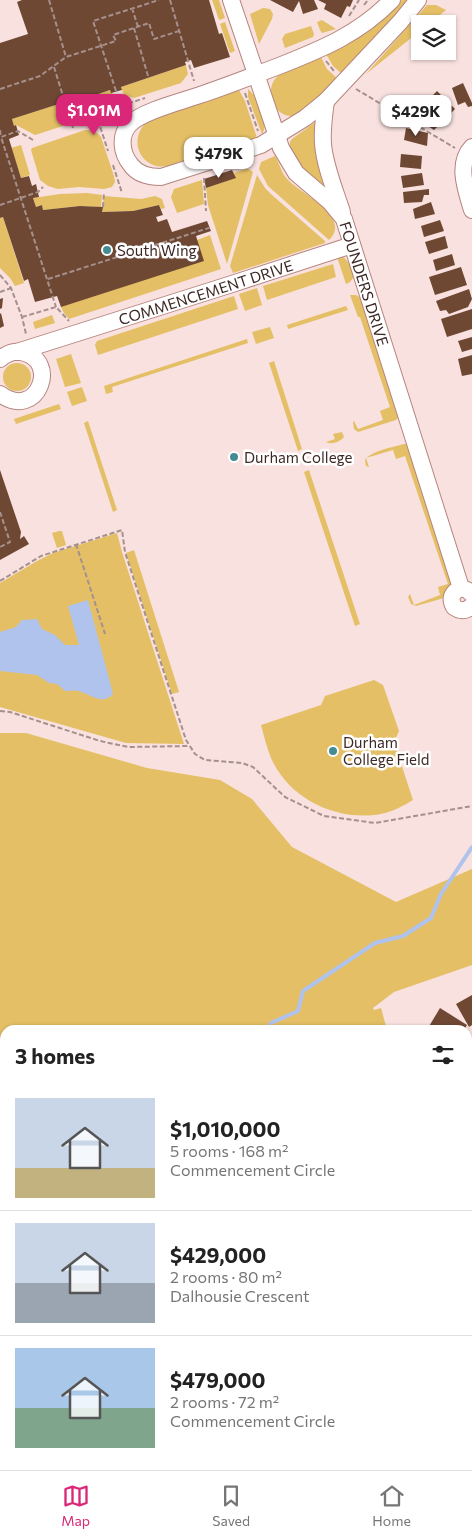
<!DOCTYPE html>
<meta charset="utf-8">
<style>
body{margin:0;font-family:Commissioner,sans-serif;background:#f6f6f6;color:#222;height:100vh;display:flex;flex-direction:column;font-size:19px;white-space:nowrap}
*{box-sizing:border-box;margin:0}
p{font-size:16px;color:#767676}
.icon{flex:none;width:28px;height:28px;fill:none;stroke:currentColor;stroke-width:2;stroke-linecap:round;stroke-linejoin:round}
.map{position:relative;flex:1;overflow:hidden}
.drawer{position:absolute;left:0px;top:1025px;width:472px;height:445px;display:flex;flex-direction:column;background:#fff;border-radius:15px 15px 0 0;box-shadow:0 1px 4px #0004}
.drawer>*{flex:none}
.fabs{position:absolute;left:411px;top:15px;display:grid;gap:10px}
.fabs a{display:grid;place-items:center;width:45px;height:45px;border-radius:0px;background:#fff;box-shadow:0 1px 4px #0004;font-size:25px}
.price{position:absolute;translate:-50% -42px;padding:0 11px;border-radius:10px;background:#fff;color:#222;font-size:16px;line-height:32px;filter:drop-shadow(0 1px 2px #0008)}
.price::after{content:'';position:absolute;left:50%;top:30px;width:15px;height:11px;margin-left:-8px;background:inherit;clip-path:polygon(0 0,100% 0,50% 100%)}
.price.on{background:#db2777;color:#fff}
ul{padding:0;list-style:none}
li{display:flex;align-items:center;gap:15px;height:125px;padding:0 15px}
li+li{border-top:1px solid #e0e0e0}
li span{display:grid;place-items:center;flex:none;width:140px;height:100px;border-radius:0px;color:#555}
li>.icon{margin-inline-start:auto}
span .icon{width:60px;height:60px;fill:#fffc;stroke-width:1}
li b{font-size:21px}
h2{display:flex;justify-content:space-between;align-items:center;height:60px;padding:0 15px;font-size:21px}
.dock{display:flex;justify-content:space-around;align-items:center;height:70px;border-top:1px solid #e0e0e0;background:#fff;font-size:14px;color:#767676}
.dock a{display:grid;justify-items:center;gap:2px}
.dock .on{color:#db2777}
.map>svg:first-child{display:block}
.green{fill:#e4bf65}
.water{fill:#b0c3ed}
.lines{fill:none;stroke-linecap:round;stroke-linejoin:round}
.stream{stroke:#b0c3ed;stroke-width:4}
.building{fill:#6f4834}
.minor-casing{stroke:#b6847e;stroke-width:18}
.path{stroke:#a6908d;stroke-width:2;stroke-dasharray:5 2.5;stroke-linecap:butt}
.minor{stroke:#fff;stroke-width:16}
.poi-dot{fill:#448b94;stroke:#fff;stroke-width:2}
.labels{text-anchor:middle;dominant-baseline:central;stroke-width:5;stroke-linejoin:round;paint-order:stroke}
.poi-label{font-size:15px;fill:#3c2825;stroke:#fff;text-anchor:start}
.street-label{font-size:15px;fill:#3c2825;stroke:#fff}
</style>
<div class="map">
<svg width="472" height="1470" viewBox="0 0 472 1470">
<rect width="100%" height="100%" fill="#f8e1de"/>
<path class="green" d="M212,0H219L225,18L219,20Z
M402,0H409L381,32L342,74L333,66L326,54L395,7Z
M427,5H436L446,10L429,24H420V31L366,74Z
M263,8L270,9L273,14L272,19L259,44L250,14Z
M322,20L336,29L322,33L320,30L317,22Z
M225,22L235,51L230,53L220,24Z
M311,26L314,34L313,37L285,48L282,39L285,34Z
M321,57L327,69L338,79C327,90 311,111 297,115C275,122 262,89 278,76C287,68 308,62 321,57Z
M186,65L188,74L181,83L134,98L124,95L121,87Z
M248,89L255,96L265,123L264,130L262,134L248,97Z
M110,90C128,111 87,119 74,123L69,109L77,107L75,102Z
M239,90L245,101L257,138L174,166C166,166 158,168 151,164C132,154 134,129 151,119Z
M62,103L69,124L35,135L16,125L14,126L12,119Z
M318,120L330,191L307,176L290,150V142L292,139Z
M85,130C93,130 96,131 101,137L114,176L115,182L112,187L104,189L79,187L58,189L48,186L40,180L31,150L32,148Z
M21,145L30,175L21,178L11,148Z
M275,156C280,164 281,173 288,180C300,193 353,217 329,240L268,186L259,169L261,162Z
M246,169H249L253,172L227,264L208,205L206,188L235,178L234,173Z
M257,175L265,188L272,195L325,241V243L233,273L230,266Z
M202,180L204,204L177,213L171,197L174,189Z
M87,193L102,195L101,207L80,206L43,210L42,205L36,207L33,198L60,194Z
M104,196L141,199L155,196L162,199L165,208L161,209L159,205L133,211L102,212Z
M3,217L24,283L15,286L10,278L0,268V218Z
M210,235L221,269L69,319L64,313L61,307L197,240Z
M342,256C348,260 353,270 354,277L350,282L346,284L337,257Z
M333,264L336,277L267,300L263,286Z
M257,288L262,305L245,311L239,294Z
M350,295H356L362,299L399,417L396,420L358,432L354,429L353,422L354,421L358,429L383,420L380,411L390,407L360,317H358Z
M234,296L238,309L98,355L95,345L97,341Z
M346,306L348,310L288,329L287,325Z
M52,315L55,323L35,329L33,322Z
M270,327L274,338L256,344L252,332Z
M247,339L248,343L112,387L113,392L106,394L104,386Z
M71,354L81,383L65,387L56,359Z
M274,361L302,449L298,451L269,363Z
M3 377a14 14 0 1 1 28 0a14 14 0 1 1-28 0Z
M82,387L87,401L72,406L67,392Z
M59,404L61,409L16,424L14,419Z
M88,421L117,510L113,512L84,423Z
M342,432L344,437C340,442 331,445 326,442L335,439L333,434Z
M404,444H407L453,583L444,598L416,606L411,604L408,597L410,594L414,605L440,595L438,587L448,584L405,456L396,459L393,450L366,458L369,467L366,466L365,460C370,451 394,447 404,444Z
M346,454L350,455L352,461L343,464L341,460L333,462L332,461L334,458Z
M309,470L360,624L355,626L304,472Z
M59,531H62L66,545L57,548L52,533Z
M117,533L122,552L184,744L126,743L0,707V583L37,561L53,553Z
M134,550L179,692L172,694L126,553Z
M374,680L383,685L399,731L394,742L413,800C403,806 392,812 381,814C337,822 289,799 271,758C267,748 264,736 261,725L321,705L325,696Z
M0,733H26L147,768L220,780L252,799L292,847L396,902L472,869V965L394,992L373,1008L374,1010L381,1008L387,1030H5V1465H468V1322L472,1335V1470H0Z"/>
<path class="water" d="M88,600L111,686L113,694C102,706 91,694 78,691C74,690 70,691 65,691L57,684L49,683L37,675L0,671V632L16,627L22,620L37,619L42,629L55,635L65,645H79L68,606Z"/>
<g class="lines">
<path class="stream" d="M268,1030L271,1023L298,1011L303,991L375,943L403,936L431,918L441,894L472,847
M0,1263L5,1264
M247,1470L248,1465"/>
</g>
<path class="building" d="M22,0H209L219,34L222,33L230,57L194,68L191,60L185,62L186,65L121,87L122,90L111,93L110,90L75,102L77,107L65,110L62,103L12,119L14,126L16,125L19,135L9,139L21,178L29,176L32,186L36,184L39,197L33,198L36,207L42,205L43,210L80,206L103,207L102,212L133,211L159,205L163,215L156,217L158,222L167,219L172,232L207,221L211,231L196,236L204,261L61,307L57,296L35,302L28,279L24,281L3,217L0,218V43L28,34L17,2Z
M270,0H314L318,9L303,14L299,1L293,12Z
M318,0H353L350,7L347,6L341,18L324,9L326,4Z
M463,83L472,103V106L468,107L465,102L458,105L452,88Z
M437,91L455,109L446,118L428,100Z
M422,106L443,121L434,130L413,116Z
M406,128L428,133L427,146L404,140Z
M401,154L422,156L421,169L400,167Z
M232,170L236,178L206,188L204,179Z
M422,173L424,185L403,188L401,176Z
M429,189V195H424L422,202L404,203L403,192Z
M431,202L435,214L415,219L413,209Z
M440,220L444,231L424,237L421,226Z
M445,236L448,248L429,254L425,242Z
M452,254L455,265L436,271L433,260Z
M461,267L467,285L435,295L429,277Z
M469,289L472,299L468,307L449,314L446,310L440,311L436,301Z
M3,298L2,308L0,309V299Z
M472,309V329L447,337L441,319Z
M1,313L4,326L0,328V314Z
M472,337V349L462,352L458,341Z
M472,355V374L462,376L458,359Z
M0,470L21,532L20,539L24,536L29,544L0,560Z
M472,995V1025L469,1027L456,1004Z
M440,1008L467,1025L464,1030H430L428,1028Z
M468,1126L471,1138L468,1139Z
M472,1143V1173L468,1174V1145Z
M472,1181V1205L468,1207V1182Z"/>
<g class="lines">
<defs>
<g id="minor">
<path id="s1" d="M231,0L281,148L296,173L330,202L344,219L461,588"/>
<path d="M392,0C359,34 322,49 279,66C252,76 227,86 200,95C183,101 142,111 130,124C119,135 121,153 131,165C138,175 150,177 161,177L261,145L305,118L326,101L401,21L418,0"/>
<path d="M326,101C324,115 322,130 323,144C325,167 335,190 342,212"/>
<path d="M472,147C456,164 466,190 472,210"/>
<path id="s2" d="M17,352L232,284L352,245"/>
<path d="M0,359C6,354 13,351 21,352C61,359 38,422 0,394"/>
<path d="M472,594L467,590L461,588C452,592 449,598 454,607C461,612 466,611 472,606"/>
</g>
</defs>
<use href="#minor" class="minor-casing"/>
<path class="path" d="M49,0L66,57
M170,0L194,81
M364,5L368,0
M132,8L138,27
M349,16L359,0
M134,28L148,76
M326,61L334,71
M54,67L73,128
M0,89L40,76L66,57L116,41L113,35L149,23L154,39L179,31
M356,89L455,148
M116,91L93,21L159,0
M245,93L258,131
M121,106L145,98
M98,120L108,151
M0,130L1,137
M33,140L18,131L1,137L56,307
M113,165L122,193
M204,178L206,211
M0,205L38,192L43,187
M103,207L104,192
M0,275L11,288L22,317L26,334
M48,279L212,227
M0,292L11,288
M22,317L56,307L69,321
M0,512L10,542L0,547
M76,544L105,634
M0,581L41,556L122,530L125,552L186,740L195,754L205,760L242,763L253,767L285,797L324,816L375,823L472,806
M0,711L10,712L100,741L128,747L188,746
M468,1277L472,1276
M280,1465L281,1470
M383,1465L387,1470"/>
<use href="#minor" class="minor"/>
</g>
<g class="poi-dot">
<circle cx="107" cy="250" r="5"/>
<circle cx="234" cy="457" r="5"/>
<circle cx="333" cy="751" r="5"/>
</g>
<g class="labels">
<g class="poi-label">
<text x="117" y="250">South Wing</text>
<text x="244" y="457">Durham College</text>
<text x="343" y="742">Durham<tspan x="343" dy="17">College Field</tspan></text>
</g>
<g class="street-label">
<text stroke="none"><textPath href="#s1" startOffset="320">FOUNDERS DRIVE</textPath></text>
<text stroke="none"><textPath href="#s2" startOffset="198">COMMENCEMENT DRIVE</textPath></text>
</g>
</g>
</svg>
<div class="fabs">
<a><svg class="icon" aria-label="layers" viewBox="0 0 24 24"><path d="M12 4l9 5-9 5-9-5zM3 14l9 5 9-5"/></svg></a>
</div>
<b class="price on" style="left:94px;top:136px">$1.01M</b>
<b class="price" style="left:416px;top:137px">$429K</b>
<b class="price" style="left:219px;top:179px">$479K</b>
<section class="drawer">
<h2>3 homes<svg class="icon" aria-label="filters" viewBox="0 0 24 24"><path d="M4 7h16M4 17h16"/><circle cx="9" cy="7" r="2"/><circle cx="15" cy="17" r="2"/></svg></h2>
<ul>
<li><span style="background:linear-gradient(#c9d6e8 70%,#c2b280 0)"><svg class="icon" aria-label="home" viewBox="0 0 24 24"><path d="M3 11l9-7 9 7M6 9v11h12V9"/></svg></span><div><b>$1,010,000</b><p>5 rooms · 168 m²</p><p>Commencement Circle</p></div></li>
<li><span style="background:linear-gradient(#c9d6e8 60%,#9aa5b1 0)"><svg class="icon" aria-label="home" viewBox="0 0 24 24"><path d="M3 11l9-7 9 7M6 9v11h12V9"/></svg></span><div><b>$429,000</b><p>2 rooms · 80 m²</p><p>Dalhousie Crescent</p></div></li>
<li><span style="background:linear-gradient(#a9c7e8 60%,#7fa58c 0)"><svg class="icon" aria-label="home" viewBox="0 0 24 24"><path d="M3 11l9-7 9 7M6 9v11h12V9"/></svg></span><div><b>$479,000</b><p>2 rooms · 72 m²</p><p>Commencement Circle</p></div></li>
</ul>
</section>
</div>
<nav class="dock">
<a class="on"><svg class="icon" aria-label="map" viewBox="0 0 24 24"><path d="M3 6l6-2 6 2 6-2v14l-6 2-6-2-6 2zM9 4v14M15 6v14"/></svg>Map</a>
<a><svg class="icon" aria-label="saved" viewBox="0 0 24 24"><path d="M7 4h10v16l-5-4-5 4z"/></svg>Saved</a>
<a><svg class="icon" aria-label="home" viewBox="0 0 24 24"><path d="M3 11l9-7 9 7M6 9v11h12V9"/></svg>Home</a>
</nav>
